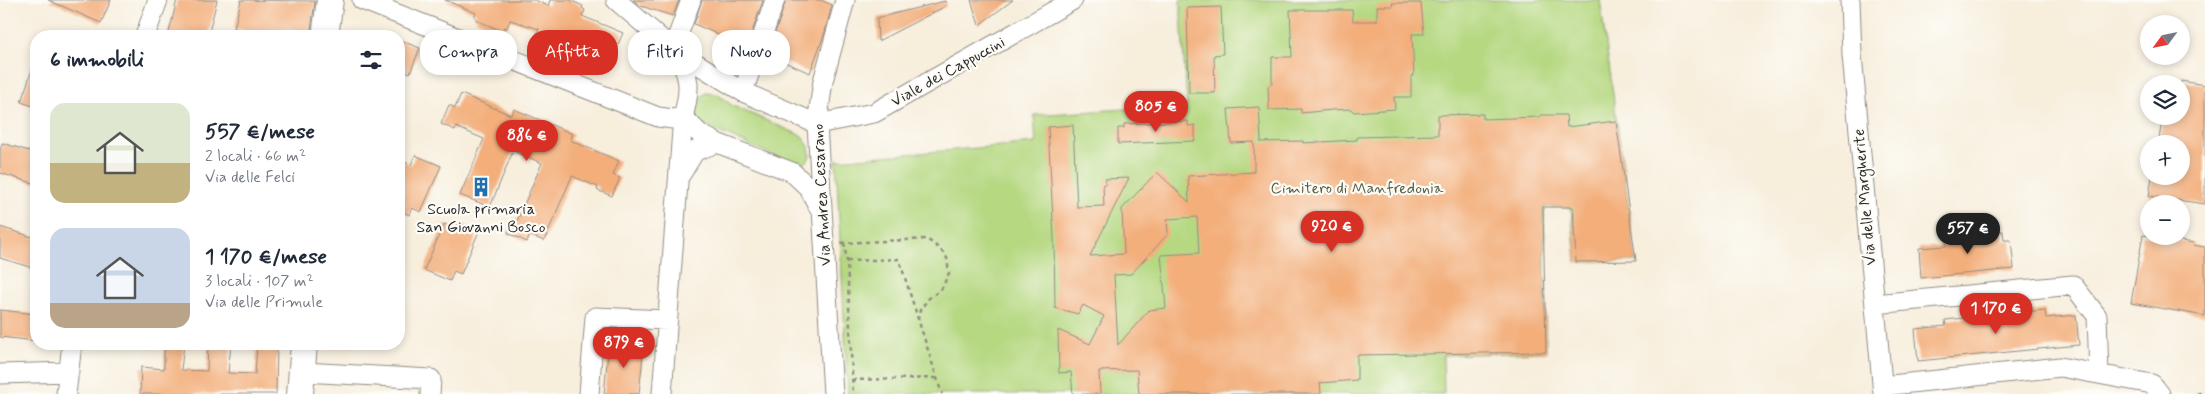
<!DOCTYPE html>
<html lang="it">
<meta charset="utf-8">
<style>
body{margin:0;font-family:Mynerve,sans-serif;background:#f2f2f3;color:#1f2937;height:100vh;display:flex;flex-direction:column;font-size:19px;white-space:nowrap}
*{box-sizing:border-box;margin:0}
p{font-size:16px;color:#747a83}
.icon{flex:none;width:28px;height:28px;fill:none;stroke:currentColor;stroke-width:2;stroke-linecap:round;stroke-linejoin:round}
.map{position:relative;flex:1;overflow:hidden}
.panel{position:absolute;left:30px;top:30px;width:375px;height:320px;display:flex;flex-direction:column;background:#fff;border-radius:20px;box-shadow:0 2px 8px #0003}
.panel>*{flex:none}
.top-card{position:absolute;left:420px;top:30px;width:475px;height:45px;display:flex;gap:10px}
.needle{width:32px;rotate:237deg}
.controls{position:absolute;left:2140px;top:15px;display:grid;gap:10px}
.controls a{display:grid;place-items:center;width:50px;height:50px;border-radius:50%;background:#fff;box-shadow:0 2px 8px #0003;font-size:25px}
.price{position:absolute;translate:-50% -42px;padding:0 11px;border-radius:18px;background:#d93025;color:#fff;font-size:16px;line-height:32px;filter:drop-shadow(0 1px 2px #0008)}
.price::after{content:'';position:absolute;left:50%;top:30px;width:15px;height:11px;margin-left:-8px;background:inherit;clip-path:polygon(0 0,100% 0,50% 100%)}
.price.current{background:#222;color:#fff}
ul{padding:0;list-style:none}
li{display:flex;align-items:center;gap:15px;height:125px;padding:0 20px}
li span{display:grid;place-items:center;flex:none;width:140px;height:100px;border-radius:15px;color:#555}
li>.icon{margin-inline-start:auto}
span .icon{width:60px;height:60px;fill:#fffc;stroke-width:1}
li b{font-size:21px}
h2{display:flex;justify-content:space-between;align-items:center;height:60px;padding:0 20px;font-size:21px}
.pill{padding:0 18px;border-radius:20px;background:#fff;box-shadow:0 2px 8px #0003;font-size:18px;line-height:45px}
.pill.current{background:#d93025;color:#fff}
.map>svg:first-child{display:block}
.green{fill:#b5d881;stroke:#708256}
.building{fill:#f3ae7a;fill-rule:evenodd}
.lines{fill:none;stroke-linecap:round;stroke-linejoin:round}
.minor-casing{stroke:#918c84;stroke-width:21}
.secondary-casing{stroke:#918c84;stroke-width:28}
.path{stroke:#918c84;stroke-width:2.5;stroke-dasharray:4 4;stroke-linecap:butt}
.minor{stroke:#fff;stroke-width:19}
.secondary{stroke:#fff;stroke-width:26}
.labels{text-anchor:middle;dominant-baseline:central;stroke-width:4.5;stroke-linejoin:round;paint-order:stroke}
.street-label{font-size:16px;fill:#2b2b2b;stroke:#fdfcf7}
.park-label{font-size:16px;fill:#545f45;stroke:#fdfcf7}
.poi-label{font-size:16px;fill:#2b2b2b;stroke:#fdfcf7}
</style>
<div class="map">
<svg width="2205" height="394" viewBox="0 0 2205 394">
<rect width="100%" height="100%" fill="#fdfcf7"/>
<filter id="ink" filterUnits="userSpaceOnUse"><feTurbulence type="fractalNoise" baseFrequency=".02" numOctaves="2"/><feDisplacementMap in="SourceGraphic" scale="10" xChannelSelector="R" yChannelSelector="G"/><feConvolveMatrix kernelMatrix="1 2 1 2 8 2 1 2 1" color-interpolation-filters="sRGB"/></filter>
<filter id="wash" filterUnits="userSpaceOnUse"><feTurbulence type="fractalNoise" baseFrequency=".0096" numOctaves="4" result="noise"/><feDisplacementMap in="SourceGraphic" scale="20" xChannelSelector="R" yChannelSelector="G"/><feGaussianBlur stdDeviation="1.12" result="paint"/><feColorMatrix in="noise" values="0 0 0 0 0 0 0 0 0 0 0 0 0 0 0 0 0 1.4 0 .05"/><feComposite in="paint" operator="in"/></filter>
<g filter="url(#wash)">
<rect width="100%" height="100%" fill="#f7eedc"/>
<path class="green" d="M1180,0H1600L1636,261L1576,262L1571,207H1544L1546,352L1443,355L1444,394H848L836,160L1036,143L1034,115L1187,105Z
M706,93L717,94L733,106L802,136C813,148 815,167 793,164L703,125C692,113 693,102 706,93Z"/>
<g id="blocks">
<path class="building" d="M48,0H111L101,23Z
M177,0H217L208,36H168Z
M241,0L315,1L310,36H267L234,28Z
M445,0H535L548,6L550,0H570L583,6L582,8L585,10L582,16L623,33L608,67L568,49L562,54L536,42L538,38L535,37L539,29L510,20L507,28L504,27L502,31L476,20L477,18L474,17L476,13Z
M633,0H679L673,16L641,6Z
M702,0H763L747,47L694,24Z
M786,0H821L832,5L825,32L810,73L768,55Z
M971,0H1013L979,25Z
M945,1L946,6L878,41L877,18Z
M1392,3H1421L1424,34H1412L1414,76H1411V97H1394L1395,109L1354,112L1351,109L1332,110L1301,113V109L1269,110L1268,86L1272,84V57H1292L1290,10H1352L1353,21H1377V6H1393Z
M1221,7L1223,54L1214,55L1215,93H1189L1187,8Z
M399,40L420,48L410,73L399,69Z
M34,64L36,65V107L21,102Z
M2181,81L2205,85V204L2149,196L2152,176H2181V144H2158L2163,116H2181Z
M461,94L511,115L514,109L573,134L570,140L619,161L613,175L620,178L612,196L597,190L598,187L572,176L544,241L530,235L527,242L508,233L514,219L517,221L542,163L513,151L490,207L460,195L484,139L456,127L455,130L441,124L449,105L455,108Z
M1259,107L1261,141L1260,142L1303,141V143L1357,140V137L1438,135V115L1483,114V119L1540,117V115H1566L1567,127L1616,121L1636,261L1576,262L1573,207H1543L1546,352L1357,355V380L1320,383L1321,394H1139L1137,370L1099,371L1100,394H1073L1071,372L1059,373L1058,330L1090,344L1104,316L1083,305L1078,314L1055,308L1054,239L1048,127L1073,125L1077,207L1104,206L1103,184H1106L1105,179L1129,178L1090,256L1124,254L1122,209L1157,172L1189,202L1188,176L1254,172V142L1231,143L1228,109ZM1197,217L1199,253L1161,255L1166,308L1149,310L1118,345L1114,275L1131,274L1168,234L1167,219Z
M1188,121V126L1195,125V141L1118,144V128H1124V124Z
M2,143L36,153V184L0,173V151Z
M415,155L441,166L421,212L412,208L409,215L399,210V159L411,165Z
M457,222L479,231L461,274L454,271L450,281L424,270L444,224L454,228Z
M0,227L36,238V269L0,258Z
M2003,231L2004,240H2011L2014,269L1921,278L1919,248L1946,246V236Z
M2143,235L2194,243L2193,245L2205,247V316L2131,303Z
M0,310L36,314V341L0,337Z
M2045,310L2046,318L2076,315L2079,345L1918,361L1915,329L1946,326L1945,320Z
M609,342L644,345L639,394H604Z
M164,344H184L181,370L207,371L208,344H231L228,373L255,374L257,344H277L276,394H140L141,367L164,369Z"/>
</g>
</g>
<g filter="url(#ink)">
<use href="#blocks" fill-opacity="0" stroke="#918c84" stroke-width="1"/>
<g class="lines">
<defs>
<path id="minor" d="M362,0L658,117L673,119L683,117
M616,0L673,49L743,92L817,124
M1850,0L1852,55L1883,394
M145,36L158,0
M673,49L691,0
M743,92L775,0
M683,117L700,134L717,143L792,172L809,188L819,208
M817,124L874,113L1073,0
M681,174L695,151L717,143
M1875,304L2073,285L2097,316L2099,374
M303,372L431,379L430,394
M0,374L69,372
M1882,386L2060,367L2152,384L2160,394
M66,394L72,344
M589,394L595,317L667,320
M662,394L683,117C691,88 691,75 673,49
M833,394L817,124L823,81L845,0"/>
<path id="secondary" d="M325,36L330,0
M300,394L304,344"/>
</defs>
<use href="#minor" class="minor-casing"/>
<use href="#secondary" class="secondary-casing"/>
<path class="path" d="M841,243L927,239L940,249L947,258L949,273L941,290L929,298L920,310L918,319
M844,243L847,261L853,394
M847,261L899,259L942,394
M852,380L937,378
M2197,394L2205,391"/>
<use href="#minor" class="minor"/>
<use href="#secondary" class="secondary"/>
</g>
</g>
<defs>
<symbol id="building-bare" viewBox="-9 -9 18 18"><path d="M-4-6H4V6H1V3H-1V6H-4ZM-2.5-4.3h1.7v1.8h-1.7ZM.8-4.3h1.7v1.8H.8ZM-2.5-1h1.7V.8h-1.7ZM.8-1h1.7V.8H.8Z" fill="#1f6fb2" stroke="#fdfcf7" stroke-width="2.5" paint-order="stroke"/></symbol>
</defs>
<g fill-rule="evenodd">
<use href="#building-bare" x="467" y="173" width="28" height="28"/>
</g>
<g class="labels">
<g class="street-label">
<text transform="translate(948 72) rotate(-29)">Viale dei Cappuccini</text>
<text transform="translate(822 195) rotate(-93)">Via Andrea Cesarano</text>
<text transform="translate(1865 197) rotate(-95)">Via delle Margherite</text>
</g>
<g class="park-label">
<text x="1357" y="188">Cimitero di Manfredonia</text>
</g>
<g class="poi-label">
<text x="481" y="209">Scuola primaria<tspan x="481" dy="18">San Giovanni Bosco</tspan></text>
</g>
</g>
</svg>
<div class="controls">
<a><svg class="needle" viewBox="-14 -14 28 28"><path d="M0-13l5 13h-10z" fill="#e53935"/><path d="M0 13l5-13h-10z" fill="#747a83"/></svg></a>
<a><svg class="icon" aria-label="layers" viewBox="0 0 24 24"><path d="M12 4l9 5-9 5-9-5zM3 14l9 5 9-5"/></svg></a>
<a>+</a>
<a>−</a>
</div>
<b class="price" style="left:1156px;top:133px">805 €</b>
<b class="price" style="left:527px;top:162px">886 €</b>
<b class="price" style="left:1332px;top:253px">920 €</b>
<b class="price current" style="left:1968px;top:255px">557 €</b>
<b class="price" style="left:1996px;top:335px">1 170 €</b>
<b class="price" style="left:624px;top:369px">879 €</b>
<div class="top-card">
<a class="pill">Compra</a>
<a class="pill current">Affitta</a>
<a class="pill">Filtri</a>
<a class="pill">Nuovo</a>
</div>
<section class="panel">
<h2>6 immobili<svg class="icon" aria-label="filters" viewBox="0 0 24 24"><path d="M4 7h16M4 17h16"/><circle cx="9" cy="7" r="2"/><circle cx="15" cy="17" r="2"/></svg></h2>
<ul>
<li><span style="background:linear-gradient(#dfe7d0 60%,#c2b280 0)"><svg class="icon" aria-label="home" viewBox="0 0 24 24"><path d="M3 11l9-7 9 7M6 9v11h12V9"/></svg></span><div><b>557 €/mese</b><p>2 locali · 66 m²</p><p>Via delle Felci</p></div></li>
<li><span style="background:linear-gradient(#c9d6e8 75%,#b9a48a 0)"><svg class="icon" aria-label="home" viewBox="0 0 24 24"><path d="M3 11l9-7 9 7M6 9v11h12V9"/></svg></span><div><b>1 170 €/mese</b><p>3 locali · 107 m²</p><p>Via delle Primule</p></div></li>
</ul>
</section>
</div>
